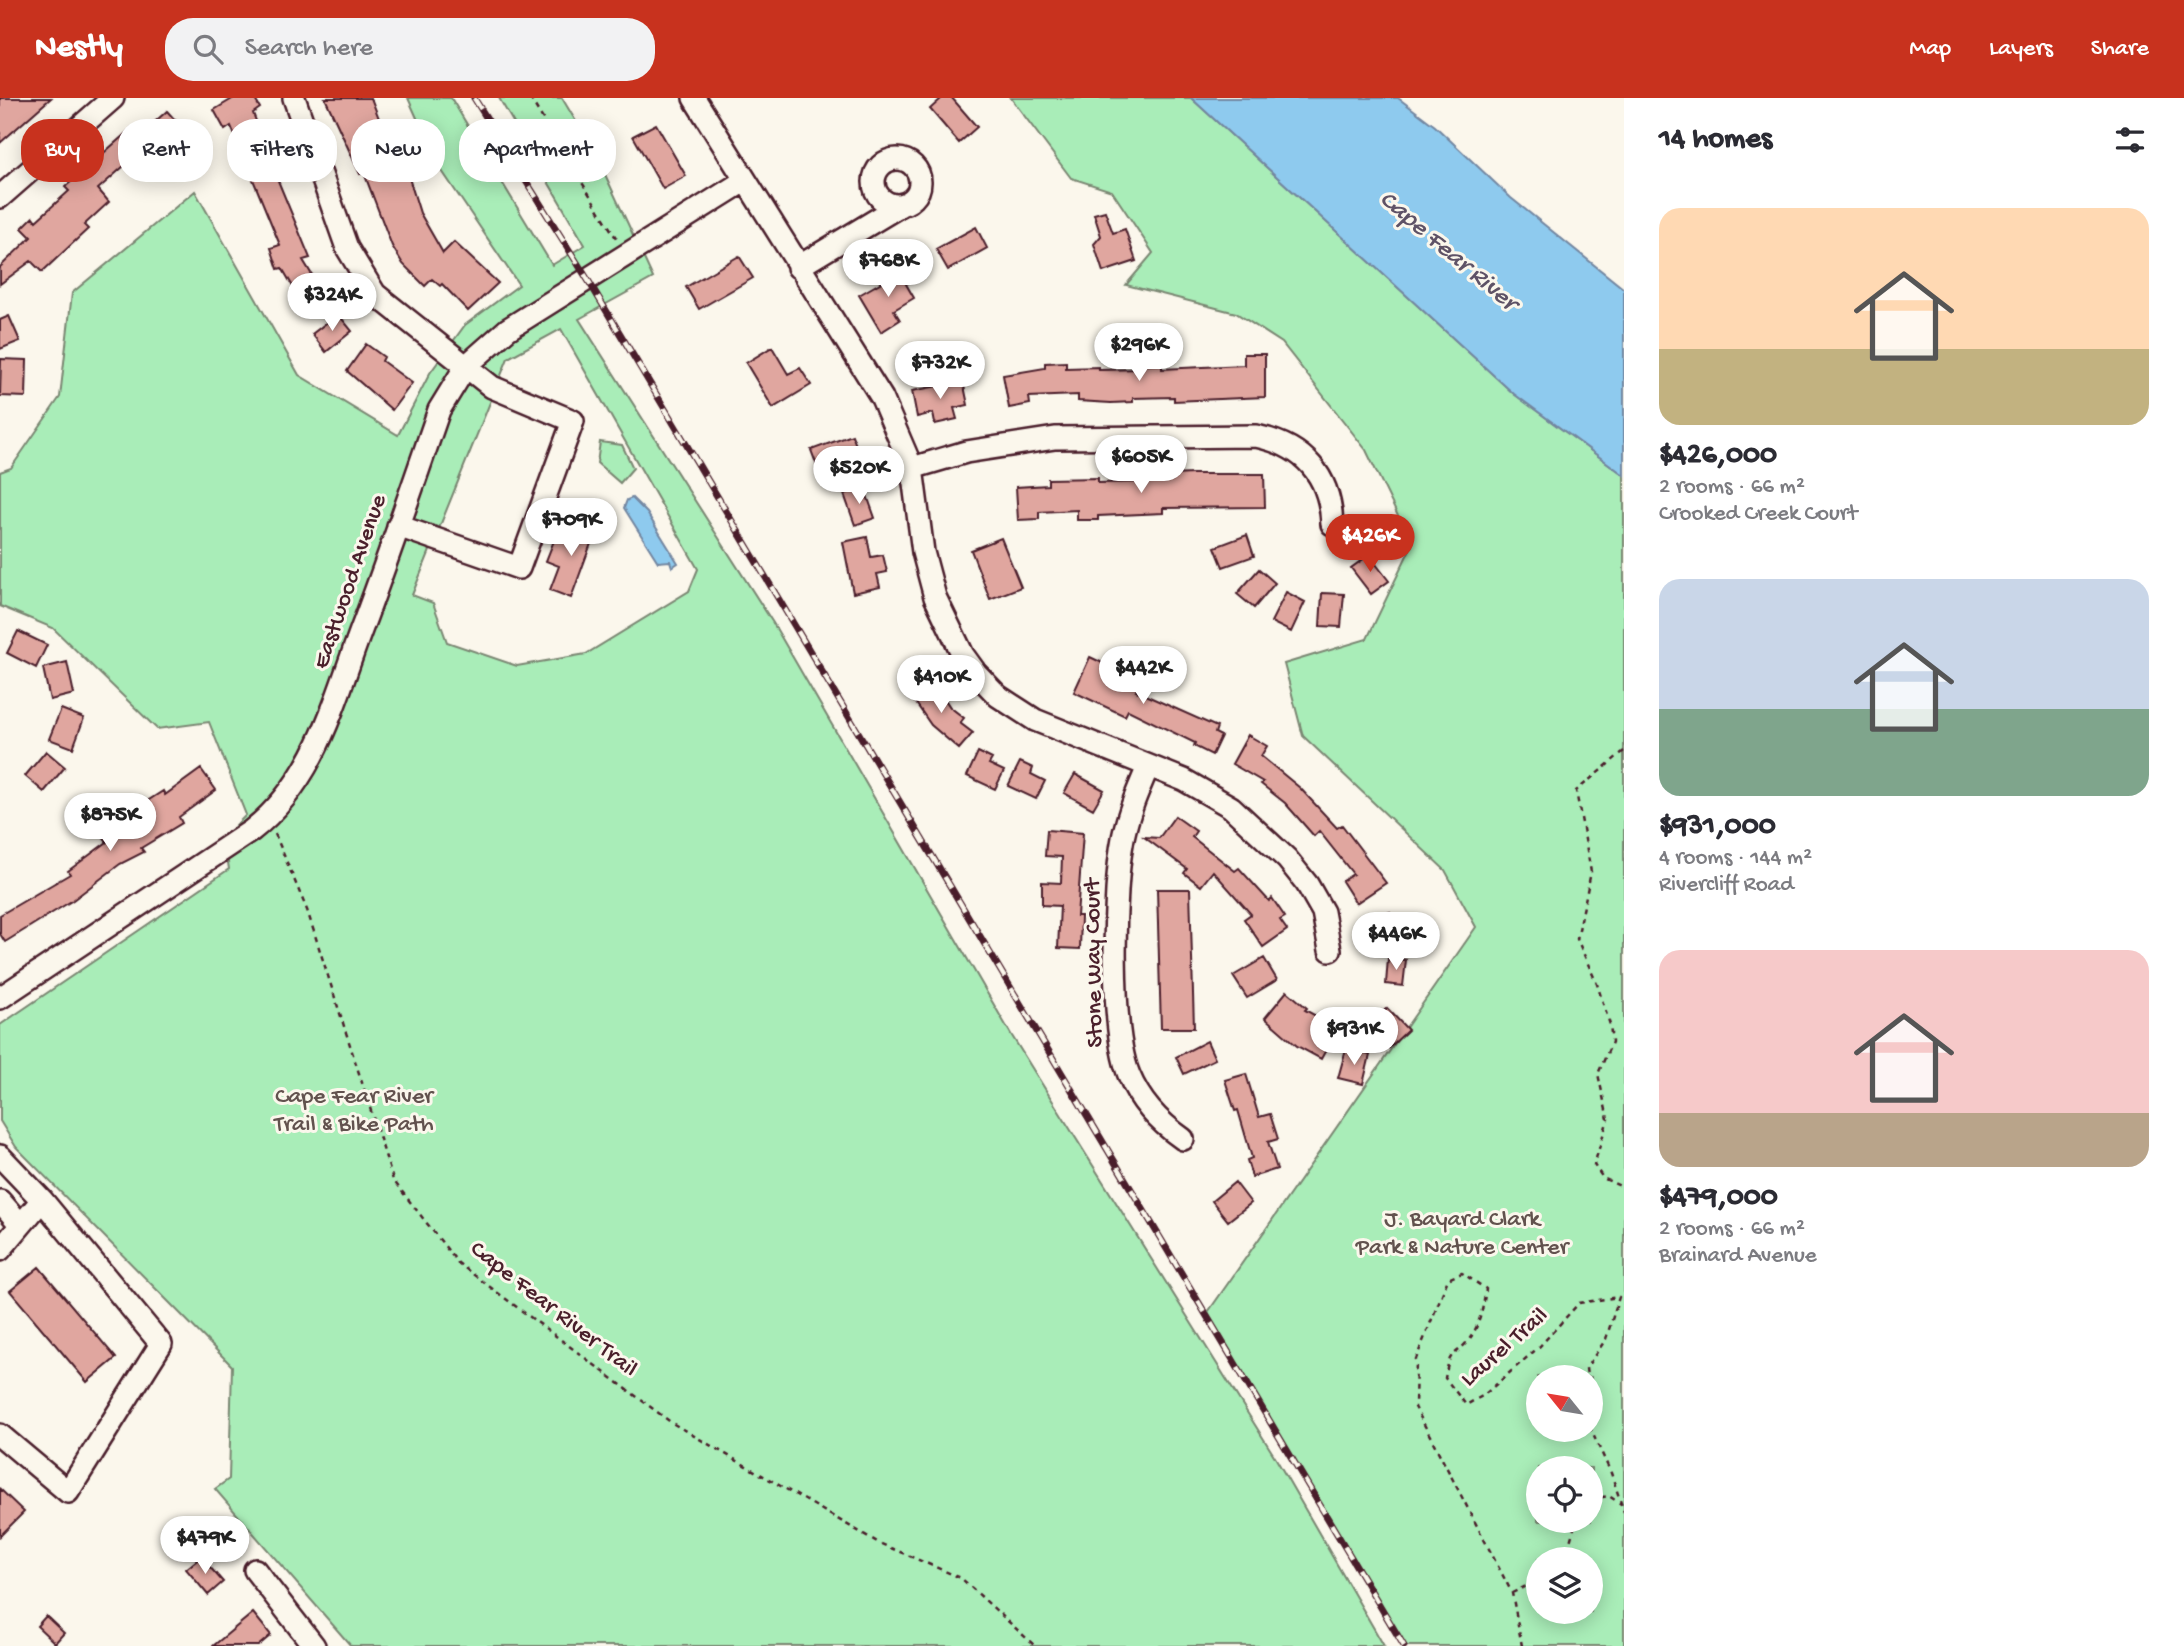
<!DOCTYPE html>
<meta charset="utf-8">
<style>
body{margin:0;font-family:"Gochi Hand",sans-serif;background:#f2f2f3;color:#2b2b33;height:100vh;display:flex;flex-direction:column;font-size:26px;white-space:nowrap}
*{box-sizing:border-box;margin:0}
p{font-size:23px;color:#7c7c81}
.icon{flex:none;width:38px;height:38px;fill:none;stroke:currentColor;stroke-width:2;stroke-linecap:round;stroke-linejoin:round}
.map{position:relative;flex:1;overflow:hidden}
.details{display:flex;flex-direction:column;background:#fff;width:560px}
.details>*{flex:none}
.guide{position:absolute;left:21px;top:21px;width:665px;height:63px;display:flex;gap:14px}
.needle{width:46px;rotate:300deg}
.controls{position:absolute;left:1526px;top:1267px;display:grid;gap:14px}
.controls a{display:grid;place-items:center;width:77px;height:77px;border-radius:50%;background:#fff;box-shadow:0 4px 18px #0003;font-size:35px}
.price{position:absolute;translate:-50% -60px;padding:0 16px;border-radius:24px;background:#fff;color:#222;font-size:23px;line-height:46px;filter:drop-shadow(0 2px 4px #0008)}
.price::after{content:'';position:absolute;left:50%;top:42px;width:21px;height:16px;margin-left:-10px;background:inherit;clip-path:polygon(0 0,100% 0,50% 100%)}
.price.current{background:#c8321e;color:#fff}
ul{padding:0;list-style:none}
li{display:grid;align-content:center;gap:14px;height:371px;padding:0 35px}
li span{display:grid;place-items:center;height:217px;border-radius:21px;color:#555}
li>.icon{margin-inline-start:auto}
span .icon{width:126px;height:126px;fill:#fffc;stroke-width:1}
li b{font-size:30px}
h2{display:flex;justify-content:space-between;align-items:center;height:84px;padding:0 35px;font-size:30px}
.pill{padding:0 24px;border-radius:28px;background:#fff;box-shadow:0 4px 18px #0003;font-size:24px;line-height:63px}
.pill.current{background:#c8321e;color:#fff}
header{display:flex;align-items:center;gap:42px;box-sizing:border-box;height:98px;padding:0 35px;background:#c8321e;color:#fff}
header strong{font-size:33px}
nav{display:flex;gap:38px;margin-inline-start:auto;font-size:24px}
.search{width:490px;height:63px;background:#f2f2f3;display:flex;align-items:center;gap:18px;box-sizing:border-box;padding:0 24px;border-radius:28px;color:#7c7c81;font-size:26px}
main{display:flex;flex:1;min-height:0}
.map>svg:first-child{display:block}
.green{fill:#a9edb8;stroke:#7a8672;stroke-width:2;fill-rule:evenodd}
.water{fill:#8ecaee;stroke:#7386a0;stroke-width:2}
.building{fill:#e0a69f;stroke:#4a1f2b;stroke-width:2}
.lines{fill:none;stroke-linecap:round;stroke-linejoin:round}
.minor-casing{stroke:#4a1f2b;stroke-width:26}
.path{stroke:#4a1f2b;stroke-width:2.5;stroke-dasharray:5 5;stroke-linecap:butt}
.minor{stroke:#fbf7ec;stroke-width:21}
.rail-casing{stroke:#4a1f2b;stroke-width:7}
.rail{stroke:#fbf7ec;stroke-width:4.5;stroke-dasharray:13;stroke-linecap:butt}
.labels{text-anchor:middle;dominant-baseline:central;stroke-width:6;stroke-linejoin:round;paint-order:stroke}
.street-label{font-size:24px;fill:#4a1f2b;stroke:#fbf7ec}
.park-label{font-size:24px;fill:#62524e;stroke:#fbf7ec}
.water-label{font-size:26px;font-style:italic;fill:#5e5266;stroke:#fbf7ec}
</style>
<header>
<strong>Nestly</strong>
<div class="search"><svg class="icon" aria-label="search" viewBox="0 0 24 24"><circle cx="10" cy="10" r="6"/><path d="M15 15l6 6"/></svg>Search here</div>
<nav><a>Map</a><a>Layers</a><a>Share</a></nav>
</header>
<main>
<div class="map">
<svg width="1624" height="1548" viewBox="0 0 1624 1548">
<rect width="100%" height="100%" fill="#fbf7ec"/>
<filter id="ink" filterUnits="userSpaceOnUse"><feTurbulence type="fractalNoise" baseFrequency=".0143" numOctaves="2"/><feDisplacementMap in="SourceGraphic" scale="14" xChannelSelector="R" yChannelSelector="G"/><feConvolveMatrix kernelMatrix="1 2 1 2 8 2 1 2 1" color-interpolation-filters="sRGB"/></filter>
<g filter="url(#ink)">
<path class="green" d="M408,0H451L552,167L585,147L499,0H562L596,57L653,180L579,221L773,525L1012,938L1275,1359L1384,1548H351L215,1391L229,1381L232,1268L16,1049L0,1023V927L229,771L224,739L246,717L209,624L157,631L53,530L0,508V374L11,370L60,299L72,195L195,93L299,277L398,337L430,275L465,227L519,187L438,67ZM561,231L698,471L689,493L586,556L517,568L447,544L433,505L412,497L508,260Z
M1011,0H1191L1514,296L1624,377V1548H1405L1206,1217L1476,829L1445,772L1303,638L1284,566L1367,541L1412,447L1366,352L1282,245L1236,215L1126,187L1153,155L1112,93L1071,80ZM1538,1279H1591V1332H1538ZM1538,1370H1591V1423H1538ZM1538,1461H1591V1514H1538Z
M600,344L622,347L633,370L620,385L597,365Z"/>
<path class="water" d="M1191,0H1398L1435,28L1511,100L1624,191V377L1514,296Z
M632,400L647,415L678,465L672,469L670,463L658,464L624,410L627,402Z"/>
<path class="building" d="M0,0H51L0,45Z
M234,0H254L260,10L253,15L264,44H270L273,53L267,56L310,160L303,162L326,200L306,211L282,170L278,171L271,150L280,147L231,28L225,32L214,12Z
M325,0H371L387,41L390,40L400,66L404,64L420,115L443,155L454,144L498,185L468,213L442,186L440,188L432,181L425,188L403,166L392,148L364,75L360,76Z
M942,0H952L977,29L959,45L930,11Z
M167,13L194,43L178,58L159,37L98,91L109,104L84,127L88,131L42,174L31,163L0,186V169L31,139L22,130L33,119L36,123L69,93L65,89L132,30L139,38Z
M656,26L686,78L663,91L633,38Z
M1105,113L1113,135L1125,131L1136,163L1103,174L1094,146L1101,138L1094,116Z
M976,129L987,150L948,172L936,151Z
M739,158L753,180L699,211L686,189Z
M906,170L913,182L906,186L914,200L894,212L900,222L881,234L859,197Z
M338,216L352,233L326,254L312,236Z
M9,218L20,243L0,251V222Z
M366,246L384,259L382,263L412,285L392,312L347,273Z
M772,249L788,276L800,270L811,287L773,310L746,265Z
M1244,256H1265V299L1174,303V299L1133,300V304L1111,305L1078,303V297L1029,299L1030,306L1009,310L1003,277L1045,270V265L1066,264V270L1099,269V272L1141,271V267L1162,266V271L1244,267Z
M1,261L27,262L26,299L0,298Z
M963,283L968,307L954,310L957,321L935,326L933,315L917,319L912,293Z
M852,337L857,350L848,354L851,362L819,373L811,352Z
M1193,376H1264L1265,409L1163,410V415L1098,418V422H1077V412L1039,414V421L1018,422L1016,389L1048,387V381L1098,380V385L1141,384L1172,382V377Z
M864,389L875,420L855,427L844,396Z
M577,422L597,429L571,500L550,492L559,468L546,463L555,440L569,445Z
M1247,437L1254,458L1223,469L1215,449Z
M867,439L871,459L883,457L887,474L877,476L880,489L853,495L843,444Z
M1001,440L1021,489L990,501L971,452Z
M1369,457L1389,483L1371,496L1351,470Z
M1259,471L1275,485L1254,510L1237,496Z
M1286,494L1305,504L1291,534L1271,524Z
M1322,495L1344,496L1341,529L1320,528Z
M18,533L47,547L36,570L7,555Z
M1090,559L1109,568L1106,574L1139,588L1136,593L1217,629L1215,635L1221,638L1212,657L1194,648L1195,645L1128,612L1125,618L1074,594Z
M67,564L74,596L50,602L43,570Z
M926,584L935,598L940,594L950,609L964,620L960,625L973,635L959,651L931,627L909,595Z
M61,611L84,620L73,650L49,641Z
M1248,637L1267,648L1261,658L1300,690L1337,730L1342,727L1386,785L1356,805L1342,783L1353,776L1319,733L1314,738L1285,705L1261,686L1263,684L1232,666Z
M46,653L65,669L44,694L25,678Z
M978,654L992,661L989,666L1004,673L995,691L967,678Z
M1020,664L1033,670L1031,676L1045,683L1036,701L1008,688Z
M201,671L216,692L179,719L182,725L141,750L144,754L120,766L73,802L5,844L0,836V817L70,776L68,773L107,744L102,736L143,711L141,707L163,693L165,697Z
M1075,676L1104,692L1093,711L1064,695Z
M1175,718L1196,733L1192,739L1235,773L1239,770L1269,803L1272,800L1285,819L1280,822L1287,832L1263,849L1244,821L1251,816L1213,773L1201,788L1184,775L1187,771L1144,739L1159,740Z
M1047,732L1083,735L1077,818H1081L1080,851L1058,850L1060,808L1042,807V784L1061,785L1062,759L1045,758Z
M1157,791H1190L1194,930H1161Z
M1390,814L1400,838L1383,845L1374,820Z
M1264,860L1277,882L1247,900L1233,878Z
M1388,860L1406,862L1403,888L1386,886Z
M1287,893L1307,910L1305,912L1338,930L1321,961L1297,948L1265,920Z
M1387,910L1408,932L1389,950L1368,928Z
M1207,943L1215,961L1184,976L1176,959Z
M1346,951L1370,957L1363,986L1338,980Z
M1246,976L1259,1019L1270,1016L1278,1041L1268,1044L1277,1071L1252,1079L1247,1062L1252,1060L1238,1012L1235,1013L1225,982Z
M1235,1084L1251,1105L1228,1123L1212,1103Z
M39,1169L116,1260L87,1284L10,1193Z
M0,1391L24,1414L0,1438Z
M201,1459L223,1484L208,1497L186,1471Z
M253,1515L271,1537L258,1548H213Z
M46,1518L64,1535L55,1545L37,1528Z"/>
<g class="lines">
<defs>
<path id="minor" d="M294,0L347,150L375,196L492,289L573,323L519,470L398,428
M694,0L882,300L912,370L923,454L935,499L963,557L976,575L998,598L1035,622L1184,682L1231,709L1287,761L1307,786L1323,814L1330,852
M874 84a23 23 0 1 1 46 0a23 23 0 1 1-46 0Z
M0,99L113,0
M798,169L901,107
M912,370L966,354L1055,340L1256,338C1304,348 1330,377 1332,426
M1148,669C1138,692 1128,715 1123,740C1113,790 1110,931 1129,977C1140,1004 1160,1025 1183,1041
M0,900L251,733C315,683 333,608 360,535C388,461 413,387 439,312L466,268L508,231L744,83
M0,1058L42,1102
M0,1103L21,1127
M0,1152L42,1102L161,1246L68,1394L0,1337
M255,1472L314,1548"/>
</defs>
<use href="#minor" class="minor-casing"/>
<path class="path" d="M530,0L618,143
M1624,653L1576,693L1591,774L1577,841L1597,886L1610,927L1612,944L1598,976L1608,1021L1594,1067L1603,1080L1624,1090
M275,736L307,812L393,1082L458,1165L672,1325L879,1445L961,1480L1035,1548
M1591,1308V1332L1611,1375L1624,1414
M1591,1401L1609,1398L1621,1406
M1565,1461L1576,1423
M1512,1495L1538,1482
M1522,1548L1512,1495L1415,1309L1416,1261L1448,1181L1462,1175L1486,1191C1483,1209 1480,1229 1467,1244C1450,1263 1451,1250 1445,1280L1466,1307L1484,1297L1540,1248L1579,1205L1619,1199L1606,1241L1586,1270L1587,1279"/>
<use href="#minor" class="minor"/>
<defs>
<path id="rail" d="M474,0L588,182L1404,1548"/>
</defs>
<use href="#rail" class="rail-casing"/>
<use href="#rail" class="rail"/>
</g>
</g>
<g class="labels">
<g class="street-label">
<text transform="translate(351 484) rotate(-71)">Eastwood Avenue</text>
<text transform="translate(1095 865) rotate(-91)">Stone Way Court</text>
<text transform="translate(553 1212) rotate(38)">Cape Fear River Trail</text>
<text transform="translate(1505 1250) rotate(-41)">Laurel Trail</text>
</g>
<g class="park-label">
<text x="354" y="999">Cape Fear River<tspan x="354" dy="28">Trail &amp; Bike Path</tspan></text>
<text x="1462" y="1122">J. Bayard Clark<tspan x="1462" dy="28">Park &amp; Nature Center</tspan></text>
</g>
<g class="water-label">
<text transform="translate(1447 154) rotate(40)">Cape Fear River</text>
</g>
</g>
</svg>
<div class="controls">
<a><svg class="needle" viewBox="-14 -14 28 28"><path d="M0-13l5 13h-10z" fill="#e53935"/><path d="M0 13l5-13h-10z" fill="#7c7c81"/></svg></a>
<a><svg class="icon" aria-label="locate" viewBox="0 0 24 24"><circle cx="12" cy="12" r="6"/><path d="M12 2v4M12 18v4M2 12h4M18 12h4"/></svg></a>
<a><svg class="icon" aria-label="layers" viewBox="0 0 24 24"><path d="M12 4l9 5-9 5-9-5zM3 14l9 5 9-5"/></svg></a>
</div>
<b class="price" style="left:888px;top:201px">$768K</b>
<b class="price" style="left:332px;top:235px">$324K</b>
<b class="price" style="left:1139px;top:285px">$296K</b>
<b class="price" style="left:940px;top:303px">$732K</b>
<b class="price" style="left:1141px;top:397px">$605K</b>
<b class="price" style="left:859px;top:408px">$520K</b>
<b class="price" style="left:571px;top:460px">$709K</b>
<b class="price current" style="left:1370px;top:476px">$426K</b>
<b class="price" style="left:1143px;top:608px">$442K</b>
<b class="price" style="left:941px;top:617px">$410K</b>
<b class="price" style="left:110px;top:755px">$875K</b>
<b class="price" style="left:1396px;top:874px">$446K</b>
<b class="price" style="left:1354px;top:969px">$931K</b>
<b class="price" style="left:205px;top:1478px">$479K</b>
<div class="guide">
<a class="pill current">Buy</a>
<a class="pill">Rent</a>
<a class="pill">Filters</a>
<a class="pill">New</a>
<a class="pill">Apartment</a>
</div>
</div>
<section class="details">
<h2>14 homes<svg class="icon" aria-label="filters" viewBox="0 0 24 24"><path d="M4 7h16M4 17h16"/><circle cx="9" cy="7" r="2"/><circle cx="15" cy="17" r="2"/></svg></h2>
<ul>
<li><span style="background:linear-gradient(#ffd9b3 65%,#c2b280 0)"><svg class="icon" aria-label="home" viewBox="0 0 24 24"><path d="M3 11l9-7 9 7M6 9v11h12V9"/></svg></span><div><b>$426,000</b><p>2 rooms · 66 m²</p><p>Crooked Creek Court</p></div></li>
<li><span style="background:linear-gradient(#c9d6e8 60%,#7fa58c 0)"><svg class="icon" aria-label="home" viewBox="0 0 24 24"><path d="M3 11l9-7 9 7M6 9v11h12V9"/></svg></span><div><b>$931,000</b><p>4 rooms · 144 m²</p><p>Rivercliff Road</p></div></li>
<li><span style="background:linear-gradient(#f6c9c9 75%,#b9a48a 0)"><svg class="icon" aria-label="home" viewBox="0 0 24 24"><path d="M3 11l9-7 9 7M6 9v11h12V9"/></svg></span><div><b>$479,000</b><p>2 rooms · 66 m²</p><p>Brainard Avenue</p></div></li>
</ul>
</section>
</main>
